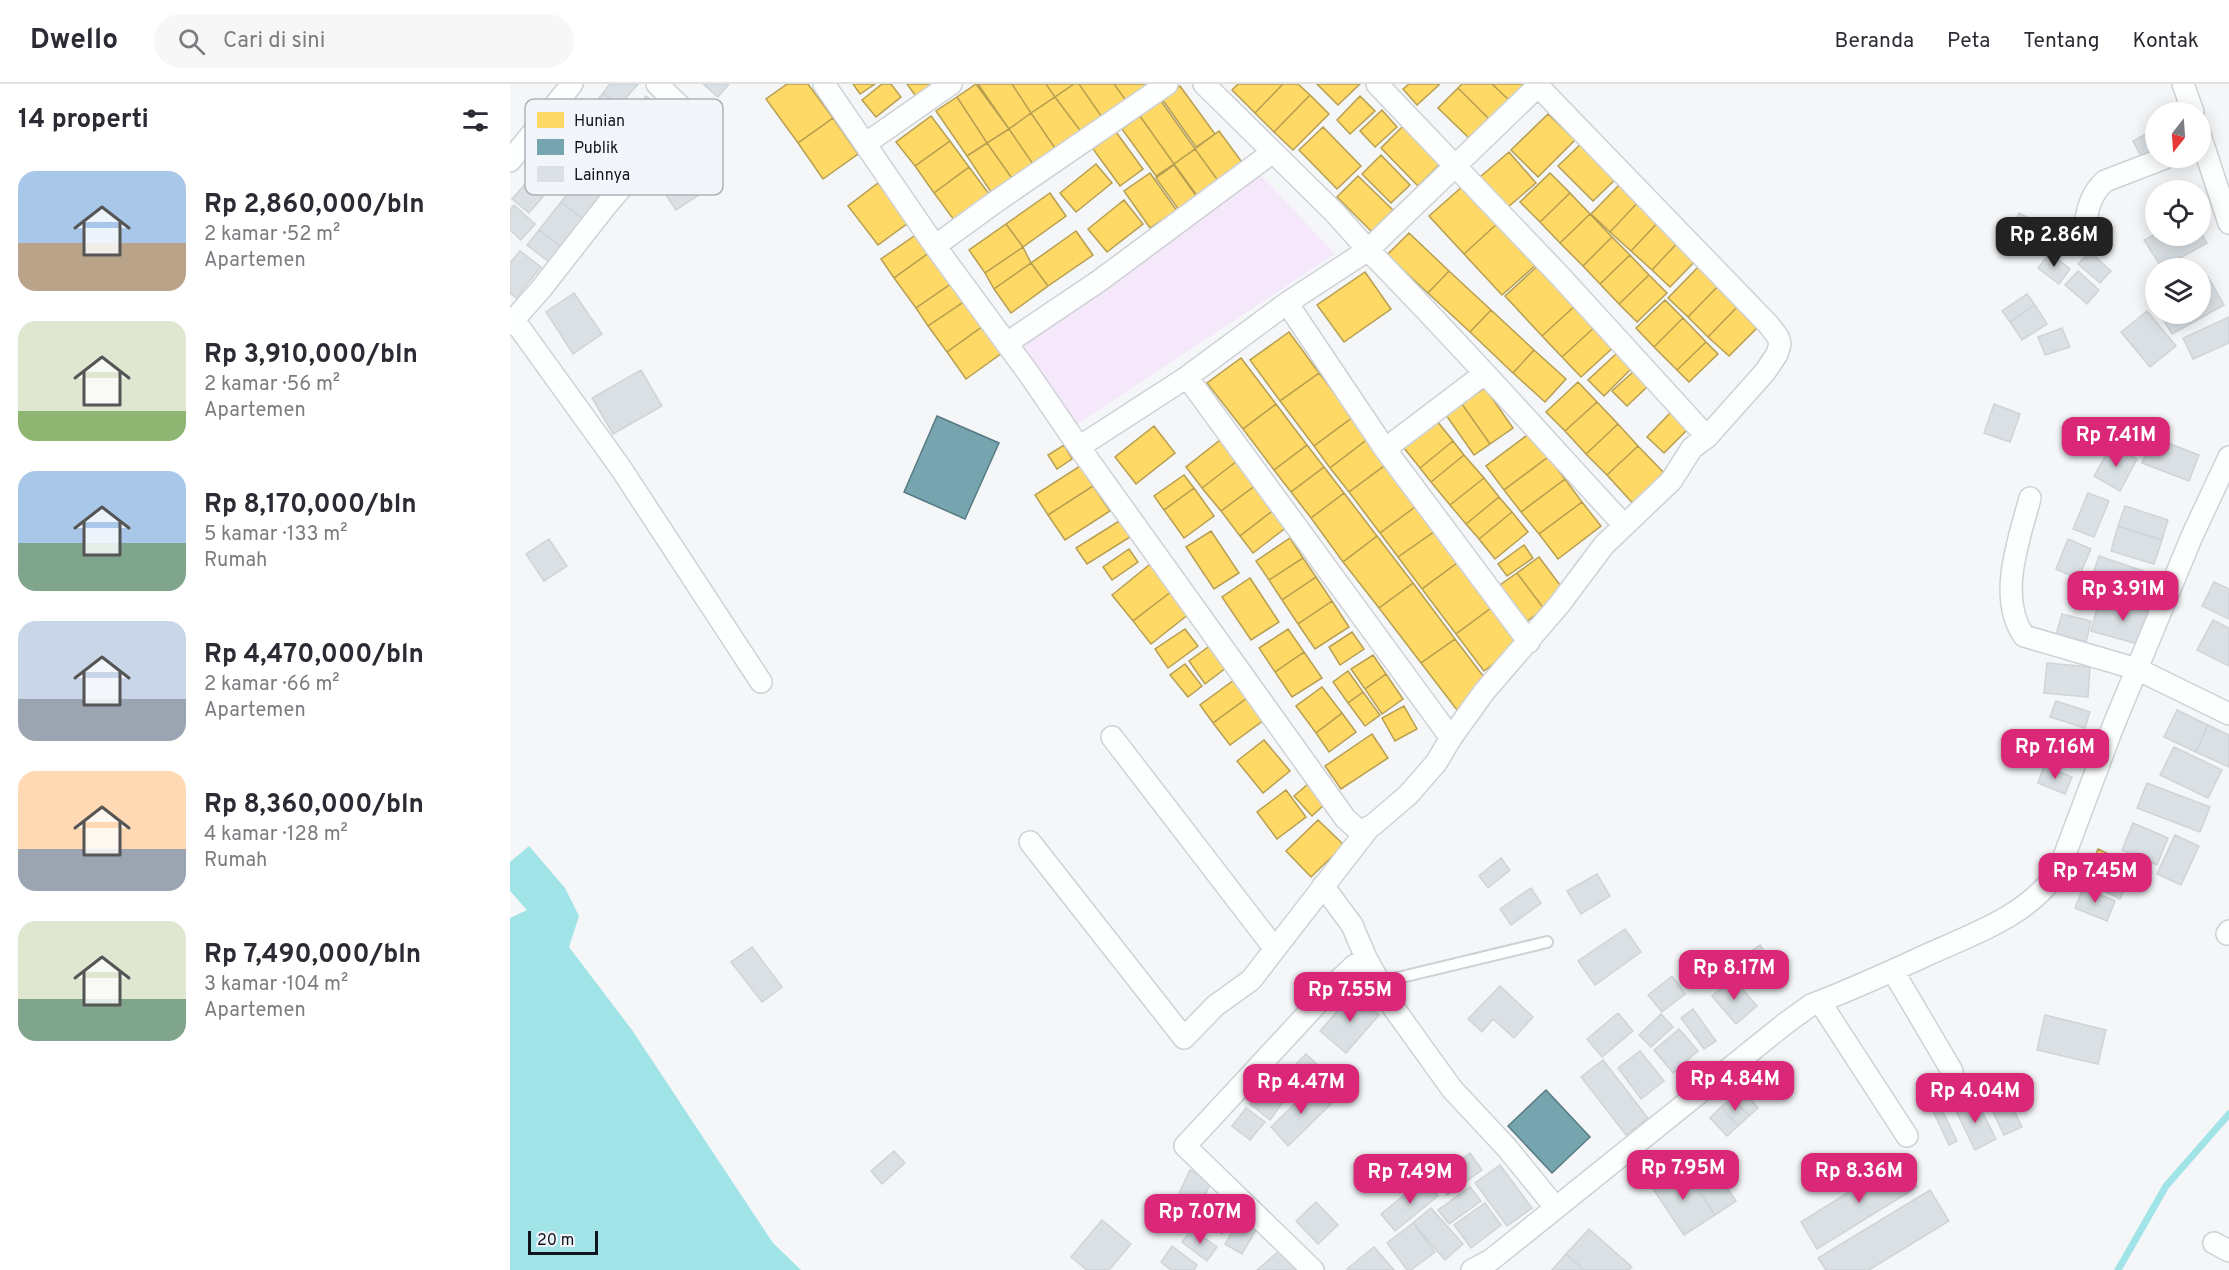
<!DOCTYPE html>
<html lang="id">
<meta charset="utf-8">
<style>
body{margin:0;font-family:Overpass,sans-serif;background:#f7f7f7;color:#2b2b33;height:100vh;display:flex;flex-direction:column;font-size:22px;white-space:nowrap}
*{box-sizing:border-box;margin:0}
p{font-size:20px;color:#7c7c81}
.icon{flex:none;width:33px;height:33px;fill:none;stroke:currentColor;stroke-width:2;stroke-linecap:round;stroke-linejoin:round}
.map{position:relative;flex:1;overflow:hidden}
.drawer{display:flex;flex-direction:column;background:#fff;width:510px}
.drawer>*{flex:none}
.needle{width:39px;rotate:197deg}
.tools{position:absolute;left:1635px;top:18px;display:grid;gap:12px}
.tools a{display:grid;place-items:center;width:66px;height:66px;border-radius:50%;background:#fff;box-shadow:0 3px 15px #0003;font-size:30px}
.scale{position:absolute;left:18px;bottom:15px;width:70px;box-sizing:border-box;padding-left:6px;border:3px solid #0f141d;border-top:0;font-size:16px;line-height:21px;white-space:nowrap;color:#0f141d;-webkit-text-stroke:4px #f2f5fa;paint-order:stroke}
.price{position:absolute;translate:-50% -51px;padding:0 14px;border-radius:12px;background:#db2777;color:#fff;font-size:20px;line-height:39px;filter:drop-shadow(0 2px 3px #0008)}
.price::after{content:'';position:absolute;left:50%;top:36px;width:18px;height:14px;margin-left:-9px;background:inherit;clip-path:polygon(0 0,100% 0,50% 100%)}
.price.current{background:#222;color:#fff}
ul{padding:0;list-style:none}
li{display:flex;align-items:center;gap:18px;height:150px;padding:0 18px}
li span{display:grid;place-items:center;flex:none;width:168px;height:120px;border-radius:18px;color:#555}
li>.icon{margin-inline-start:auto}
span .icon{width:72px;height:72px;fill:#fffc;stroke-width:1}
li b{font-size:26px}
h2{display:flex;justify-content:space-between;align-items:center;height:72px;padding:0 18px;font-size:26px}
header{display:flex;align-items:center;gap:36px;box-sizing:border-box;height:84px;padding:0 30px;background:#fff;border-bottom:2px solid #e1e1e2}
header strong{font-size:28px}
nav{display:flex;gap:33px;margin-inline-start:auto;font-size:21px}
.search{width:420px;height:54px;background:#f7f7f7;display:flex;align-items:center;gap:15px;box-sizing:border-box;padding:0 21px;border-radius:33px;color:#7c7c81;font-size:22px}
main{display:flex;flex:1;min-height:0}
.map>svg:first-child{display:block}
.green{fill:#f5e8fb}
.water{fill:#a1e4e7}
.homes{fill:#ffd966;stroke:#b79e50;stroke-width:1.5}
.public{fill:#76a5af;stroke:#577a83;stroke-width:1.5}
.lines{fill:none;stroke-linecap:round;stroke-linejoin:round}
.stream{stroke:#a1e4e7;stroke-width:7}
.building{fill:#dae0e4;stroke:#ced4d8;stroke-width:1.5}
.lane-casing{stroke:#ced2d7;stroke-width:14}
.street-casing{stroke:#ced2d7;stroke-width:24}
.lane{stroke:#fdfefe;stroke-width:10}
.street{stroke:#fdfefe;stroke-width:21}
.key{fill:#f2f5fa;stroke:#aeb2b8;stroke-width:1.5}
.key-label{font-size:16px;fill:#0f141d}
</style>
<header>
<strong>Dwello</strong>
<div class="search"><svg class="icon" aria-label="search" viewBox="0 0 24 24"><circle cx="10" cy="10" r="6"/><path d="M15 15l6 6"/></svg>Cari di sini</div>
<nav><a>Beranda</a><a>Peta</a><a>Tentang</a><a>Kontak</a></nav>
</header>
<main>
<section class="drawer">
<h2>14 properti<svg class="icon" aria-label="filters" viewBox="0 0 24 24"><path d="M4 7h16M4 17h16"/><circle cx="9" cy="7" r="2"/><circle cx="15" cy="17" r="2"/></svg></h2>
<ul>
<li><span style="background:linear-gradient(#a9c7e8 60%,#b9a48a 0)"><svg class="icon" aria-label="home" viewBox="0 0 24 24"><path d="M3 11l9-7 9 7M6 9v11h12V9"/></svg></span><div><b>Rp 2,860,000/bln</b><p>2 kamar · 52 m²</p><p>Apartemen</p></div></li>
<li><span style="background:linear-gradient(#dfe7d0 75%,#8fb573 0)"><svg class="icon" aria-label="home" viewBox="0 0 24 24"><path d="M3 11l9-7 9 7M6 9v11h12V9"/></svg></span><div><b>Rp 3,910,000/bln</b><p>2 kamar · 56 m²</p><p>Apartemen</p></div></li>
<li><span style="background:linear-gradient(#a9c7e8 60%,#7fa58c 0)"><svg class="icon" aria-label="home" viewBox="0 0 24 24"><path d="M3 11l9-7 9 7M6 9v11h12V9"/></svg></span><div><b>Rp 8,170,000/bln</b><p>5 kamar · 133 m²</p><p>Rumah</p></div></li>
<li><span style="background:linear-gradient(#c9d6e8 65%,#9aa5b1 0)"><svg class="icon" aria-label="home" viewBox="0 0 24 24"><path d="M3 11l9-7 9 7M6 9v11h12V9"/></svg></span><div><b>Rp 4,470,000/bln</b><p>2 kamar · 66 m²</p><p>Apartemen</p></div></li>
<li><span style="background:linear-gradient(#ffd9b3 65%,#9aa5b1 0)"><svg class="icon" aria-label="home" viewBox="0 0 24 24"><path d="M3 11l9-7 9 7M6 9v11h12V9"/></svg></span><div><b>Rp 8,360,000/bln</b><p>4 kamar · 128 m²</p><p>Rumah</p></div></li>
<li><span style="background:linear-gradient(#dfe7d0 65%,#7fa58c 0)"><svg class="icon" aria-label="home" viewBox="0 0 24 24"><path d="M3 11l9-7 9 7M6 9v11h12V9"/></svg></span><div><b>Rp 7,490,000/bln</b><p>3 kamar · 104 m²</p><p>Apartemen</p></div></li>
</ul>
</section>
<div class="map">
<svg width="1719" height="1186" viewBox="0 0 1719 1186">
<rect width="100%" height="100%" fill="#f4f6f8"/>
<path class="green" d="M744,84L825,170L560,345L500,257Z"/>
<path class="water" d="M19,762L55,804L69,832L59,863L122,946L263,1159L291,1186H0V834L17,826L0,807V778Z"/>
<path class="homes" d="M277,0H298L323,34L288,59L256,15Z
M343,0H365L350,10Z
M372,0H381L391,13L366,33L352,16Z
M397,0H434L410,18Z
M466,0L499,45L477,59L447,13Z
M468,0H502L521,29L499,45Z
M502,0H536L545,13L521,29Z
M536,0H564L545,13Z
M564,0H569L596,39L575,53L545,13Z
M569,0H604L620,22L596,39Z
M604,0H652L620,22Z
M728,0H773L745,29L722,6Z
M773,0H788L800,11L764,48L745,29Z
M807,0H850L828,21Z
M899,0H929V1L907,21L893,5Z
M952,0H982L1000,17L981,37L948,4Z
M982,0H1017L1000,17Z
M670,2L705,50L686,63L652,15Z
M948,4L981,37L961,56L928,24Z
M800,11L819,30L783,66L764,48Z
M850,12L865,27L840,50L827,36Z
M447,13L477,59L457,72L426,27Z
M545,13L575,53L549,70L521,29Z
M651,17L685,65L664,80L630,32Z
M872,26L887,43L865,63L850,47Z
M521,29L549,70L527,86L499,45Z
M1038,30L1065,56L1028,93L1001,66Z
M421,32L440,57L405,82L386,58Z
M630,32L664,80L646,92L612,45Z
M323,34L348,70L313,95L288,59Z
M893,42L930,80L908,102L871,64Z
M813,43L851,82L827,105L789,66Z
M499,45L527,86L506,100L477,59Z
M709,47L734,81L709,98L685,65Z
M606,48L633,85L610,102L583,65Z
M1075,56L1110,91L1083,117L1048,82Z
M440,57L459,83L424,109L405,82Z
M477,59L506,100L485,114L457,72Z
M685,65L709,98L688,113L664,80Z
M999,68L1026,99L997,124L970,93Z
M871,71L900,101L881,119L852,90Z
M586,80L602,99L566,128L550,109Z
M664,81L687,113L669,126L646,94Z
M459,83L482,114L447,140L424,109Z
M640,89L667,127L640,144L614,107Z
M1040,89L1060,109L1030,138L1010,118Z
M848,92L883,126L862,148L827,113Z
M1112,98L1131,115L1100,148L1081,130Z
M368,99L398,139L368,161L338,122Z
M954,101L989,138L954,170L919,132Z
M540,109L556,132L513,163L496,140Z
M1060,109L1080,130L1050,159L1030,138Z
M1131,115L1151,135L1121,167L1100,148Z
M614,116L633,140L597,168L578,145Z
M1080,130L1102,153L1073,182L1050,159Z
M1151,135L1172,154L1142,186L1121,167Z
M989,138L1027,180L992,211L954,170Z
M496,140L513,163L475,189L459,166Z
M566,147L583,171L538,202L521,179Z
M899,149L939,187L918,209L877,171Z
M407,150L420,168L384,194L371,175Z
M1102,153L1120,171L1090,200L1073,182Z
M1172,154L1191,171L1160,203L1142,186Z
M513,163L521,179L484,205L475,189Z
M420,168L442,199L406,224L384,194Z
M1120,171L1139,191L1109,220L1090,200Z
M521,179L538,202L501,229L484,205Z
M1031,179L1068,219L1032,252L995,212Z
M1191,180L1211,199L1178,233L1158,214Z
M939,187L981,226L960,248L918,209Z
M855,188L881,225L834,258L807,221Z
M1139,191L1157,209L1127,238L1109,220Z
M442,199L455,217L418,242L406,224Z
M1211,199L1231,219L1198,253L1178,233Z
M1155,216L1173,234L1144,263L1126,244Z
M455,217L473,242L437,268L418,242Z
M1068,219L1088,240L1052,273L1032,252Z
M1231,219L1252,239L1219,272L1198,253Z
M981,226L1024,266L1003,289L960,248Z
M1173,234L1196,258L1167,286L1144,263Z
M1088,240L1107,260L1071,293L1052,273Z
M473,242L492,269L456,295L437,268Z
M779,248L809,289L770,317L740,276Z
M1196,258L1208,270L1179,298L1167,286Z
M1024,266L1056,295L1035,318L1003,289Z
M1108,268L1123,283L1094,312L1078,296Z
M731,274L766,320L733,345L697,299Z
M1124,287L1138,302L1117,322L1102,307Z
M809,289L843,333L804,362L770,317Z
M1068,298L1087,318L1055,347L1036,328Z
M975,304L1003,344L980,360L952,320Z
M1087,318L1108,340L1076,370L1055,347Z
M766,320L797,361L764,386L733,345Z
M952,320L980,360L964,371L936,331Z
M1161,328L1178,345L1154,369L1137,353Z
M843,333L859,354L820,384L804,362Z
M927,337L943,357L910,384L894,364Z
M1108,340L1128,362L1097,391L1076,370Z
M644,342L665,369L626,400L605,373Z
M1020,349L1038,373L994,406L976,382Z
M859,354L878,379L839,408L820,384Z
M710,356L727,377L692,404L676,383Z
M943,357L954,371L921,398L910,384Z
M554,361L562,375L547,385L538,371Z
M797,361L814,383L781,408L764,386Z
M1128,362L1159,394L1127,424L1097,391Z
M954,371L974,394L940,421L921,398Z
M1038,373L1055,395L1011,428L994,406Z
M727,377L746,401L711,427L692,404Z
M878,379L909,420L870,449L839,408Z
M570,382L583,402L538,431L525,411Z
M814,383L834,409L801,434L781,408Z
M674,391L684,404L654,426L644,412Z
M974,394L989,413L956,440L940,421Z
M1055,395L1072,418L1029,450L1011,428Z
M746,401L765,425L730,452L711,427Z
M583,402L600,427L555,456L538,431Z
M684,404L704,432L674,454L654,426Z
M834,409L867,452L833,478L801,434Z
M989,413L1002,428L969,455L956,440Z
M1072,418L1091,442L1048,475L1029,450Z
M909,420L928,445L888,473L870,449Z
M765,425L778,442L743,469L730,452Z
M1002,428L1018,448L985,475L969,455Z
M609,437L620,453L577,480L566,464Z
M928,445L951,476L912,505L888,473Z
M701,447L729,489L704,505L676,463Z
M867,452L903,499L869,524L833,478Z
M780,454L793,474L759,496L746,477Z
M1014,461L1023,474L997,492L988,480Z
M619,465L628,478L602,496L593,483Z
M1029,473L1056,509L1034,525L1007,489Z
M793,474L806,493L772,516L759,496Z
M951,476L985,521L946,550L912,505Z
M644,477L666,504L623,537L602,511Z
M1007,489L1034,525L1017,537L990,501Z
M806,493L822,517L788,540L772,516Z
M740,494L769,538L741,556L712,513Z
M903,499L945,555L911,579L869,524Z
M666,504L684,526L641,560L623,537Z
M822,517L839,543L805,565L788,540Z
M985,521L1013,558L974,587L946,550Z
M675,545L688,562L658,584L645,565Z
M778,545L794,568L765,588L749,564Z
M842,548L854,565L830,581L819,563Z
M945,555L980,601L947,626L911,579Z
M701,561L717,583L695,600L679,577Z
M794,568L812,594L782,613L765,588Z
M863,571L876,590L855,605L841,585Z
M675,580L692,602L678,613L660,591Z
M838,587L853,608L838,619L823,598Z
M876,590L893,615L872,630L855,605Z
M724,596L737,614L703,639L690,621Z
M812,603L832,629L806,649L786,622Z
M853,608L870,631L855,642L838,619Z
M737,614L754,636L720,661L703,639Z
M894,622L907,645L885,657L872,634Z
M832,629L846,648L819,668L806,649Z
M862,650L878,674L831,705L815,682Z
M754,656L780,687L753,709L727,677Z
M798,700L815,720L802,732L784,712Z
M776,706L796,733L767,755L747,728Z
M808,736L834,761L801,793L776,767Z
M1588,765L1624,782L1616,802L1580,785Z"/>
<path class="public" d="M427,332L489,359L455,435L394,408Z
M1036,1006L1080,1053L1042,1089L998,1042Z"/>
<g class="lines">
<path class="stream" d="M1608,1186L1656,1102L1719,1030"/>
</g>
<path class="building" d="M100,0H128L109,22L93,9Z
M193,0H219L208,13Z
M93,9L109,22L91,44L75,31Z
M136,12L158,29L139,55L117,39Z
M1646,45V73L1635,79L1623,57Z
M177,67L201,103L166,126L142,90Z
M37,75L53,89L19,129L2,115Z
M78,85L100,102L73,135L51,118Z
M51,118L73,135L51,163L29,146Z
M4,121L25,140L11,156L0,146V126Z
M1509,129L1524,137L1511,165L1495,157Z
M29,146L51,163L39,178L17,161Z
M1690,148L1697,159L1652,184L1634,156L1646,150V152H1690Z
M10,167L31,183L6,214L0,209V179Z
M1580,168L1601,187L1590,199L1568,180Z
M1540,169L1560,185L1549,200L1528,184Z
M1568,187L1589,206L1577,220L1555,201Z
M1698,193L1714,221L1662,250L1650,230H1690V197Z
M64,209L92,250L63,270L36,228Z
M1517,210L1525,221L1500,238L1492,227Z
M1525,221L1537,240L1512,256L1500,238Z
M1637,227L1666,262L1640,283L1611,248Z
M1719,233V259L1683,275L1673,254Z
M1552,244L1560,263L1535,271L1528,253Z
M131,286L152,322L103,350L82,314Z
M1484,320L1510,330L1500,358L1474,349Z
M1642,353L1689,371L1679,397L1632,379Z
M1602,361L1627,375L1610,407L1584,392Z
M1578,409L1599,417L1584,453L1563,445Z
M1615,422L1658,436L1652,456L1608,442Z
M1608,442L1652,456L1644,480L1601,467Z
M39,455L57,482L34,497L16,470Z
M1558,455L1581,465L1568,495L1546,485Z
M1589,472L1636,488L1626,518L1579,502Z
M1704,498L1719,505V535L1692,522Z
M1590,513L1645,529L1635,562L1581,547Z
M1552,530L1581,537L1576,558L1546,551Z
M1703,536L1719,544V582L1687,566Z
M1537,579L1580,583L1578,613L1534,609Z
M1546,617L1580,628L1575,644L1540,633Z
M1667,626L1698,641L1686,668L1654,653Z
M1698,641L1719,651V683L1686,668Z
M1664,663L1712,686L1698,714L1650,691Z
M1534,682L1562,693L1555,710L1528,699Z
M1637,699L1700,723L1690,748L1627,724Z
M1623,739L1658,754L1647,781L1612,766Z
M1665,751L1689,762L1671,801L1647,790Z
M991,774L1000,786L978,804L969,792Z
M1087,790L1100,812L1071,830L1057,807Z
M1591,792L1615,804L1610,815L1586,803Z
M1021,804L1031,819L1001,841L990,825Z
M1573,804L1605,817L1597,837L1565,824Z
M1115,845L1131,868L1085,901L1068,877Z
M1250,861L1267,887L1246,902L1228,876Z
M242,863L272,903L252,918L221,878Z
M1162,892L1175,910L1152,928L1138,911Z
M1223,894L1247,922L1226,940L1202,912Z
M990,902L1023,933L1004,954L983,935L972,948L958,935Z
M843,909L869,931L836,969L810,947Z
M1183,925L1206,957L1194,965L1171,934Z
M1108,929L1123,947L1092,973L1077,955Z
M1151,930L1163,943L1141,963L1129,951Z
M1535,931L1596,946L1588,980L1527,966Z
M1169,945L1188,967L1163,989L1144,966Z
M1130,967L1154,997L1131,1015L1108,984Z
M796,970L811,984L800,995L786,980Z
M1093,976L1138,1034L1116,1051L1071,993Z
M773,982L793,1002L782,1013L761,994Z
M1491,999L1512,1043L1494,1051L1473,1007Z
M756,1000L775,1015L760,1036L740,1020Z
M804,1001L822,1019L778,1062L761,1043Z
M1232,1005L1248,1024L1239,1032L1222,1014Z
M1222,1014L1239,1032L1228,1042L1211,1023Z
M1466,1015L1486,1055L1465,1066L1444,1023Z
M1430,1022L1447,1057L1439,1061L1422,1025Z
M1211,1023L1228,1042L1217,1052L1200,1034Z
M736,1024L755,1038L740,1056L722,1042Z
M384,1067L395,1079L372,1100L361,1087Z
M1193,1068L1226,1117L1205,1131L1172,1082Z
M960,1069L972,1086L937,1111L925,1095Z
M1390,1076L1407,1103L1307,1165L1291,1138Z
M990,1081L1022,1124L997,1142L965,1099Z
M1172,1082L1205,1131L1174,1151L1141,1102Z
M680,1086L702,1096L690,1122L668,1112Z
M914,1095L928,1112L885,1147L871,1130Z
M713,1103L733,1115L712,1150L692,1138Z
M960,1103L971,1117L939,1140L928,1126Z
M1420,1106L1439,1137L1359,1186H1316L1308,1174Z
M806,1118L828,1141L808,1160L786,1137Z
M975,1119L991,1141L961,1164L944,1141Z
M921,1124L953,1160L935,1176L903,1139Z
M592,1136L621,1160L599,1186H577L561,1173Z
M729,1136L746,1146L732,1170L715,1160Z
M903,1139L925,1168L901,1186H897L877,1159Z
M682,1145L707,1163L697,1177L672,1158Z
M1079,1145L1122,1183L1119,1186H1074L1056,1170Z
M662,1162L687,1181L684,1186H661L651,1178Z
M775,1162L796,1186H747Z
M864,1163L884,1186H838L837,1185Z
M1056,1170L1074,1186H1042Z"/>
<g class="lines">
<defs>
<path id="lane" d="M871,898L1037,858"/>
<path id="street" d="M314,0L425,162L519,290L569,363L835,734L847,745L853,746L863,741L898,711L926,679L941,654L974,608L1049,521L1094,461L1161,397L1182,364L1197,353L1255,288L1267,270L1270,260L1268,253L1258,240L1026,0
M867,0L1050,192L1197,353
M1673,0L1683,28
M1028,2L858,166C946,255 1028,348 1113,440
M1690,51L1719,139
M355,60L441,0
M0,77L62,0
M1573,150C1577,129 1579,111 1595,97L1655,74
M425,162L484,119L657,0
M777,219L875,365L1019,558
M4,236L110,383L251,598
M0,240L31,205L99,118L169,38L172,32V24L147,0
M497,259L589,197L763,68
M677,293L941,654
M569,363L677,293L777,219L858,166L825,129L694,0
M875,365L974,290
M1520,414C1509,456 1487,513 1514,552L1627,585L1719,630
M602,653L765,865
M520,758L674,954L705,922L741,896L858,745
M813,802L842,841L856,874
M1717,850L1719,847
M1383,887L1442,987
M1310,918L1397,1052
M1704,1159L1719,1167
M803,1186L675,1062L828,897L844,882L856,874L883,923L942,1005L997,1064L1045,1123
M962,1186L981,1176L1276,939L1301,921C1341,906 1380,888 1419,870C1466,849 1519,831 1549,786L1602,645L1682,452L1719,373"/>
</defs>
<use href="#lane" class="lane-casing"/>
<use href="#street" class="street-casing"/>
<use href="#lane" class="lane"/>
<use href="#street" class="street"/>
</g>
<rect x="15" y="15" width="198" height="96" rx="9" class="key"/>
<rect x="27" y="28" width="27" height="16" fill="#ffd966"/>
<rect x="27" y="55" width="27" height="16" fill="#76a5af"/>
<rect x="27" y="82" width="27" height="16" fill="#dae0e4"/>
<g class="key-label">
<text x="64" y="42">Hunian</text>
<text x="64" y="69">Publik</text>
<text x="64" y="96">Lainnya</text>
</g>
</svg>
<div class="tools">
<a><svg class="needle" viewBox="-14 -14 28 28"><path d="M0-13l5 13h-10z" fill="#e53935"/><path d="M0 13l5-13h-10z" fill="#7c7c81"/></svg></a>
<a><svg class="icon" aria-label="locate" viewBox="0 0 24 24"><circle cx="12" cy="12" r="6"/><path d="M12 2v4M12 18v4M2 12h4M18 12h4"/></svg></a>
<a><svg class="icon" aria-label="layers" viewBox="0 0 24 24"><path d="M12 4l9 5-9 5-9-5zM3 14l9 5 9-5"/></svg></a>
</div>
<div class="scale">20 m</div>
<b class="price current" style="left:1544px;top:184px">Rp 2.86M</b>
<b class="price" style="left:1606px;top:384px">Rp 7.41M</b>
<b class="price" style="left:1613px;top:538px">Rp 3.91M</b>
<b class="price" style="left:1545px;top:696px">Rp 7.16M</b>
<b class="price" style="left:1585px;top:820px">Rp 7.45M</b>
<b class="price" style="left:1224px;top:917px">Rp 8.17M</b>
<b class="price" style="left:840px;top:939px">Rp 7.55M</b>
<b class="price" style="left:1225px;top:1028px">Rp 4.84M</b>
<b class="price" style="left:791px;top:1031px">Rp 4.47M</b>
<b class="price" style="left:1465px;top:1040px">Rp 4.04M</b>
<b class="price" style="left:1173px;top:1117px">Rp 7.95M</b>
<b class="price" style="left:1349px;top:1120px">Rp 8.36M</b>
<b class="price" style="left:900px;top:1121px">Rp 7.49M</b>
<b class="price" style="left:690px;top:1161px">Rp 7.07M</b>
</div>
</main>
